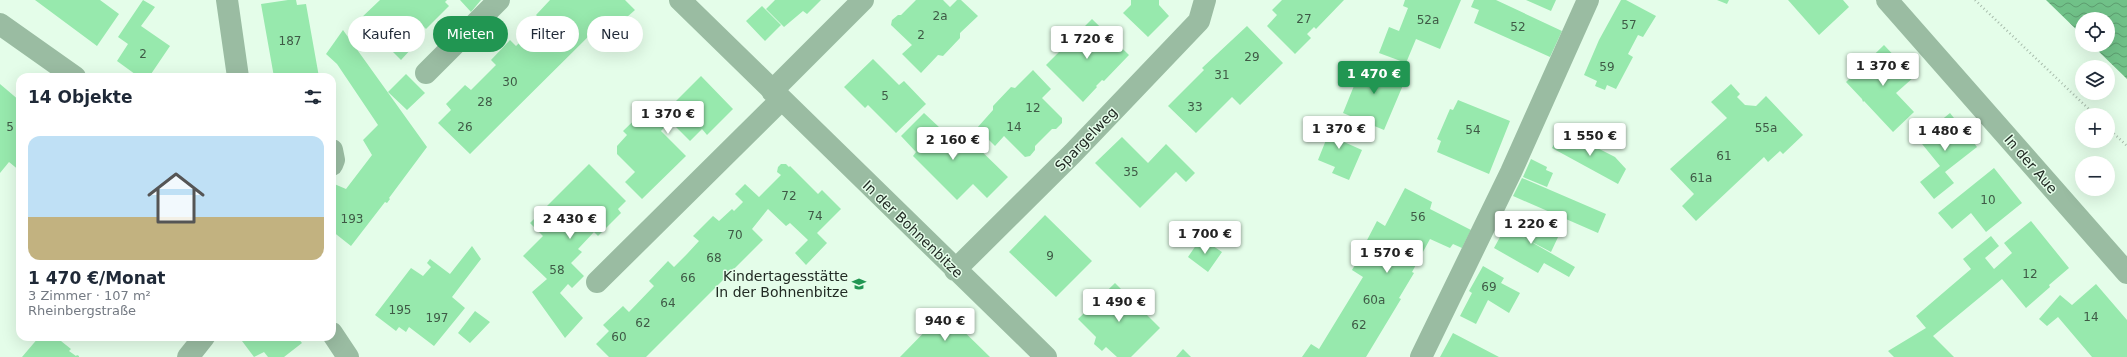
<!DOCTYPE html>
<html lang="de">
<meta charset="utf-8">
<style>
body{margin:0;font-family:"DejaVu Sans",sans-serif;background:#f6f6f7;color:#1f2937;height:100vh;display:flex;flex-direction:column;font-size:15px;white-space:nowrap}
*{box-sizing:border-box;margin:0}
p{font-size:13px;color:#747a83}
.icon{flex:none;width:22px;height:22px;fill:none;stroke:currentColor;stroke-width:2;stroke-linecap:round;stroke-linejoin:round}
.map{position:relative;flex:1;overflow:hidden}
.side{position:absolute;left:16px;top:73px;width:320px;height:268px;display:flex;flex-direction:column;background:#fff;border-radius:12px;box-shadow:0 4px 16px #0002}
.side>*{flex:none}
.banner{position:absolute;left:348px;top:16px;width:380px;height:36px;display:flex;gap:8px}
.tools{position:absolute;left:2075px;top:12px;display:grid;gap:8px}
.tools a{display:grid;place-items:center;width:40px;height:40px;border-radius:50%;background:#fff;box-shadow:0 4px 16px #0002;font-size:20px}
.price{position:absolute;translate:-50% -34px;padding:0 9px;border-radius:4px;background:#fff;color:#222;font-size:13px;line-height:26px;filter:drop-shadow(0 1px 2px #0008)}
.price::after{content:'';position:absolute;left:50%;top:24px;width:12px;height:9px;margin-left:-6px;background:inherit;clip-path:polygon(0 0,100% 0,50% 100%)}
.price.current{background:#219652;color:#fff}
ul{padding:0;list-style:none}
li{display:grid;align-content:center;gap:8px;height:212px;padding:0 12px}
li+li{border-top:1px solid #e0e1e3}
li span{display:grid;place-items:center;height:124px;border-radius:12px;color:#555}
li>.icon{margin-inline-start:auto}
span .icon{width:72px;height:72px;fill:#fffc;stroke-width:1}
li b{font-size:17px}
h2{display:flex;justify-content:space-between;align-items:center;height:48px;padding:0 12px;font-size:17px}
.chip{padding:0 14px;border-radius:18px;background:#fff;box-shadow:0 4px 16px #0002;font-size:14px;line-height:36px}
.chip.current{background:#219652;color:#fff}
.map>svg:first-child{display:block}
.water{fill:url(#water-waves)}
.building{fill:#97e9ad}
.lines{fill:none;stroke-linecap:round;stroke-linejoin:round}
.path{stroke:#a7bbab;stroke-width:2.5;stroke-dasharray:1 3;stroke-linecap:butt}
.minor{stroke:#9abca2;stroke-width:22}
.labels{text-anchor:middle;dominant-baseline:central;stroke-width:3;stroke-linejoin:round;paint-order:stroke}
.number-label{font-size:12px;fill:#3f5a46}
.street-label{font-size:14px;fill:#222b24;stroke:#e4fde9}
.poi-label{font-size:14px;fill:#222b24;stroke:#e4fde9;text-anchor:end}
</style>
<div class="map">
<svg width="2127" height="357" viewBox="0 0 2127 357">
<defs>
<pattern id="water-waves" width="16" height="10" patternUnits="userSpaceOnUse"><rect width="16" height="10" fill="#70c188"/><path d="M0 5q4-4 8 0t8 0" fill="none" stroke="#5c9d6f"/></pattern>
</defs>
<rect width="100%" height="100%" fill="#e4fde9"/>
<path class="water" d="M2046,0H2127V79L2092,45H2108V19H2082V35Z"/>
<path class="building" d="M35,0H100L119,14L97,46Z
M143,0L155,7L141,26L170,46L149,77H139L117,61L128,44L118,37Z
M288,0H296L297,5L306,4L319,77H274L261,4Z
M380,0H447L445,2L449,6L426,29L422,25L414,33L417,36L409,45L412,48L401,60L360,19Z
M460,0H481L471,12Z
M550,0H625L635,10L626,18L630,22L619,33L605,20L470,154L438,123L451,110L446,104L465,85L471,90L496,65L491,60L510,40L516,46L529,33L541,20L536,15Z
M775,0H821L807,14L803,11L784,27L766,9Z
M916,0H943L950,7L957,0H961L978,16L960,33V38L943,56L938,55L921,73L902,54L912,45L891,25L892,20L898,15H901Z
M1131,0H1159V5L1169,16L1148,37L1123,13L1131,5Z
M1282,0H1344L1316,29L1314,27L1307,34L1311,38L1295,54L1267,26L1277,15L1272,10Z
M1405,0H1461L1440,49L1416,39L1406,63L1379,53L1389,27L1399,31L1408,8L1403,6Z
M1474,0H1496L1562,31L1550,57L1474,23L1479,10L1471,7Z
M1526,0H1556L1551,11Z
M1621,0H1626L1656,16L1643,37L1638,35L1628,54L1633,57L1616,89L1607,85L1605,90L1595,86L1597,81L1584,75L1599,40Z
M1717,0H1729L1727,4Z
M1788,0H1843L1849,7L1819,35Z
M762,6L781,25L765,41L746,21Z
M1092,19L1129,55L1104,81L1102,80L1096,86L1097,87L1083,102L1046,65Z
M1247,26L1283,63L1240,105L1232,97L1196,133L1168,106L1204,70L1202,68Z
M343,30L427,147L389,198L390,199L387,203L385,202L351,246L332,231V183L346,189L372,155L363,140L378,125L337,64L326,54Z
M1884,45L1914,77L1896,93L1914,112L1893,132L1864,101L1863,102L1862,99L1846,82Z
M873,59L899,85L904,81L926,104L896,133L868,105L865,108L844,87Z
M1364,61L1406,78L1384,130L1343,113Z
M1033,70L1051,89L1042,98L1062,118V123L1056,129H1052L1035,146V150L1030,156L1025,157L1004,136L995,146L977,128L993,110V106L1011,87L1015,88Z
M406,74L425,93L407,110L388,92Z
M701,76L733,109L707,135L702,129L690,141L670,121L661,131L686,156L642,199L625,182L635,172L617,154V146L627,135L623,131L652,103L670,121L682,109L675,102Z
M0,84L20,101V171L9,162L0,173Z
M1731,84L1740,94L1737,97L1745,105L1756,106L1766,96L1803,135L1783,154L1780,151L1768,162L1764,157L1696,221L1682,206L1694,194L1670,169L1727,118L1711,102Z
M1458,100L1510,121L1489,174L1437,152L1441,141L1437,139L1450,109L1453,110Z
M924,113L940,128L933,135L955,157L971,141L1008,177L987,198L973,184L957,200L913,156L916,152L901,136Z
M1950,113L1977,147L1945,172L1954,183L1934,199L1920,182L1940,166L1918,139Z
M1324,119L1349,129L1344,142L1362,150L1349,180L1332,173L1335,167L1318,160L1328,135L1319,132Z
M1562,130L1615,157L1626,169L1618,184L1552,148Z
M1122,137L1148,163L1166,144L1195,173L1186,182L1176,172L1140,208L1095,163Z
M1531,159L1547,167L1546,170L1553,173L1547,187L1523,177Z
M589,164L626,201L618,209L621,213L598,236L594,232L578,249L582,252L571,263L584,276L572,288L568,284L560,293L583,318L565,338L532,292L547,279L523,256L543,236L530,223Z
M781,164H786L789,167L790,166L818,194L822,190L841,209L817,233L827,243L806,265L795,253L808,240L790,223L786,226L768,209L752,229L763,240L646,357H609L596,344L609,331L603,325L623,306L629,312L654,286L649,281L668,261L674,267L687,254L699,241L693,236L713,216L719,221L732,209L734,211L743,202L735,194L745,184L759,197L781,175L777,172L778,167Z
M1994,168L2022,203L1986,232L1971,213L1952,229L1938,213Z
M1522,178L1606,214L1598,233L1513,196Z
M1405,188L1432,202L1430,209L1471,230L1462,248L1453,244L1450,248L1430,239L1412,272L1414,273L1399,298L1401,299L1366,357H1302L1311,344L1319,349L1363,277L1352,270L1367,245L1365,244L1377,221L1385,226Z
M1509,211L1559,235L1551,252L1519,235L1575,267L1569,277L1544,263L1538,273L1494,248L1506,226L1504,225Z
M1045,215L1092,261L1056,297L1009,252Z
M2031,221L2069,268L2049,285L2050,287L2026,308L2002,279L1933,336L1954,357H1894L1888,351L1926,328L1916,316L1971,269L1963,259L1991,236L1999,246L1985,258L1994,269L2012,253L2004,243Z
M1201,238L1222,252L1208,272L1188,257Z
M472,246L481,259L452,297L465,308L434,346L409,327L406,332L399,327L396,331L375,315L411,268L423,276L431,267L427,263L430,259L450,274Z
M1483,266L1504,278L1501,283L1520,293L1509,313L1488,300L1476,324L1460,316L1472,293L1469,291Z
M1115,283L1160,328L1131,357H1117L1106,347L1102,351L1094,344L1096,337L1078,319Z
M2096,284L2127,320V357H2092L2058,317L2047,326L2039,319L2060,295L2072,305Z
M475,311L490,322L470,343L458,333Z
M944,312L990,357H900Z
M1453,333L1499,357H1440Z
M39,337H56L71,349L69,351L76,356L77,355L79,356V357H22Z
M247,337H297L302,343L284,357H268L264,352L254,357L242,341Z
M1183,349L1191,357H1176Z"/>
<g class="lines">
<path class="path" d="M1975,0L2095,115
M2108,128L2127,146"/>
<path class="minor" d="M227,0L238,77
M680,0L1046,357
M1887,0L2127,273
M0,24L75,77
M426,73L499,0
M772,91L863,0
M332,150L334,160L332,165
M955,270L1073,153L1199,21L1205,0
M597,282L781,100
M332,333L348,357
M188,357L204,337
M1421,357L1511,172L1588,0"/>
</g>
<defs>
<symbol id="school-bare" viewBox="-9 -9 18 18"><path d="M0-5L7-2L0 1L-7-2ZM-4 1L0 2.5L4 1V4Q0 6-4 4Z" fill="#219652" stroke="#e4fde9" stroke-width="2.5" paint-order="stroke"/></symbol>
</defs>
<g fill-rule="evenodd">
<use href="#school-bare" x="849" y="274" width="20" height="20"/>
</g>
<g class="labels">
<g class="number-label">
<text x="940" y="16">2a</text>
<text x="1304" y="19">27</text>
<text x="1428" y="20">52a</text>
<text x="1629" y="25">57</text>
<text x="1518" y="27">52</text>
<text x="921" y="35">2</text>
<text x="290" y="41">187</text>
<text x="143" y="54">2</text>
<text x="1252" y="57">29</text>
<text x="1607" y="67">59</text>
<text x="1222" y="75">31</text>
<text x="510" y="82">30</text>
<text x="885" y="96">5</text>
<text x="485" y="102">28</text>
<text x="1195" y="107">33</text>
<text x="1033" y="108">12</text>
<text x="10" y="127">5</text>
<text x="465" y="127">26</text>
<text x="1014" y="127">14</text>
<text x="1766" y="128">55a</text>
<text x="1473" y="130">54</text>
<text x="1724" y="156">61</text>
<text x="1131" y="172">35</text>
<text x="1701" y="178">61a</text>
<text x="789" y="196">72</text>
<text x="1988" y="200">10</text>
<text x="815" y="216">74</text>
<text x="1418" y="217">56</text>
<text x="352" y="219">193</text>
<text x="735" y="235">70</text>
<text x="1050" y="256">9</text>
<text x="714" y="258">68</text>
<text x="557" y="270">58</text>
<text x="2030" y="274">12</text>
<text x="688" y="278">66</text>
<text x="1489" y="287">69</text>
<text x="1374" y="300">60a</text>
<text x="668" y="303">64</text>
<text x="400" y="310">195</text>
<text x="2091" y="317">14</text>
<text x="437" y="318">197</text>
<text x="643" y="323">62</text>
<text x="1359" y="325">62</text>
<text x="619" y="337">60</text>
</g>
<g class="street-label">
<text transform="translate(1086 139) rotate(-46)">Spargelweg</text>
<text transform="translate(2031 164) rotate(49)">In der Aue</text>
<text transform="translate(913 229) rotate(44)">In der Bohnenbitze</text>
</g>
<g class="poi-label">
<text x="848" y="276">Kindertagesstätte<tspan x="848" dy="16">In der Bohnenbitze</tspan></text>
</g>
</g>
</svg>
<div class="tools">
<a><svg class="icon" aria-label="locate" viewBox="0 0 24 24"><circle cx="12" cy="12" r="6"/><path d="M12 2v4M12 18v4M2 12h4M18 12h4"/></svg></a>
<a><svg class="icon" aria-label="layers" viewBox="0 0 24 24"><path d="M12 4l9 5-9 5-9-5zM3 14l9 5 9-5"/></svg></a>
<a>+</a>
<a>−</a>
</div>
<b class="price" style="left:1087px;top:60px">1 720 €</b>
<b class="price" style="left:1883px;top:87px">1 370 €</b>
<b class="price current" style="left:1374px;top:95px">1 470 €</b>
<b class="price" style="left:668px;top:135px">1 370 €</b>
<b class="price" style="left:1339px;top:150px">1 370 €</b>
<b class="price" style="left:1945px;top:152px">1 480 €</b>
<b class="price" style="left:1590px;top:157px">1 550 €</b>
<b class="price" style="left:953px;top:161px">2 160 €</b>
<b class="price" style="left:570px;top:240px">2 430 €</b>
<b class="price" style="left:1531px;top:245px">1 220 €</b>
<b class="price" style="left:1205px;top:255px">1 700 €</b>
<b class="price" style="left:1387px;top:274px">1 570 €</b>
<b class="price" style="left:1119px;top:323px">1 490 €</b>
<b class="price" style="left:945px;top:342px">940 €</b>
<div class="banner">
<a class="chip">Kaufen</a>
<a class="chip current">Mieten</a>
<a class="chip">Filter</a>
<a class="chip">Neu</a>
</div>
<section class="side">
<h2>14 Objekte<svg class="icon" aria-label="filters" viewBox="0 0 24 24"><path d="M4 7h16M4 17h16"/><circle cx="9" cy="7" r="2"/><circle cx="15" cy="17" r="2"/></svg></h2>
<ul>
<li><span style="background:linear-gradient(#bfe0f5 65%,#c2b280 0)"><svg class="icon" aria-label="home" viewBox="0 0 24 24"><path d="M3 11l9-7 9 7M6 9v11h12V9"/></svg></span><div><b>1 470 €/Monat</b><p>3 Zimmer · 107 m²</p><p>Rheinbergstraße</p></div></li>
</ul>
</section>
</div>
